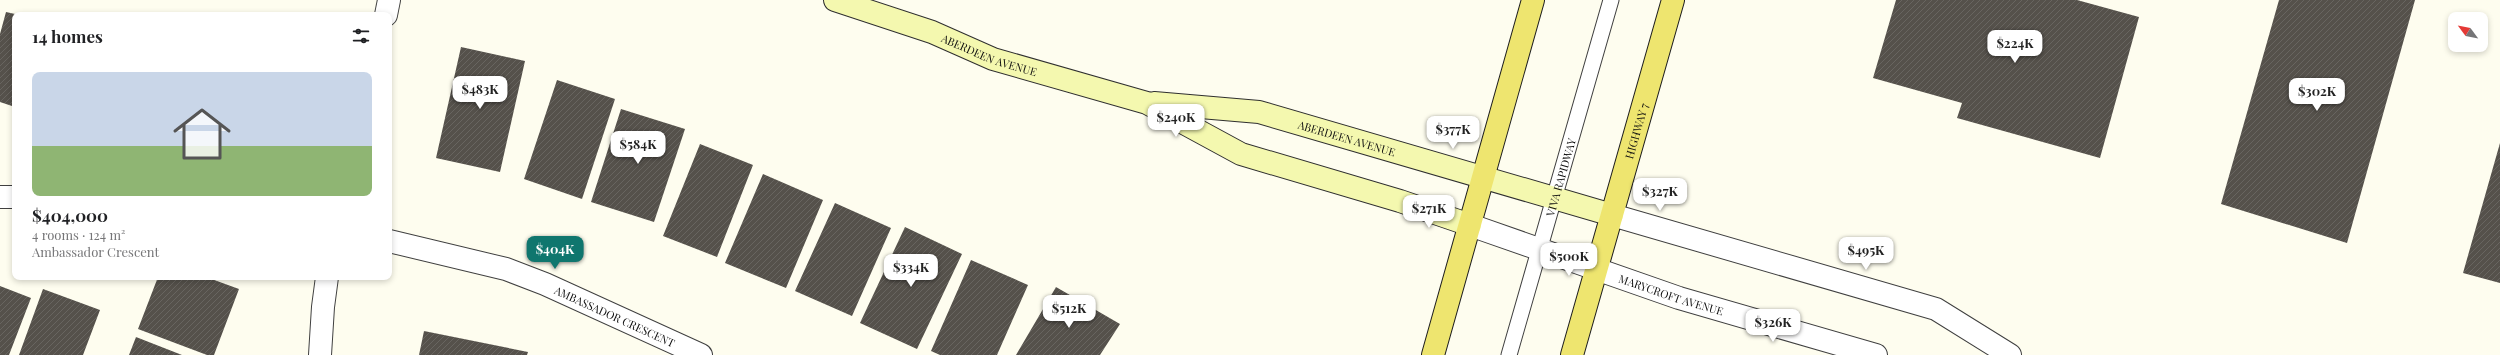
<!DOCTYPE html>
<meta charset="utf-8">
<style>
body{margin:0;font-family:"Playfair Display",serif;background:#f2f2f2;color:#202124;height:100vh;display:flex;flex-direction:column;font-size:15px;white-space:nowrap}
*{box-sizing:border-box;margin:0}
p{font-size:13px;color:#757577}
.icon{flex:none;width:22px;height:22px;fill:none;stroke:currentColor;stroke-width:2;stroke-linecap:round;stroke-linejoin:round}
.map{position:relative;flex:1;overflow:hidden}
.details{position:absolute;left:12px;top:12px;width:380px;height:268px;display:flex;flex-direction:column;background:#fff;border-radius:8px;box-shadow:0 2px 6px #0003}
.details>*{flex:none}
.needle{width:26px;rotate:302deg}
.fabs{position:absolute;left:2448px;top:12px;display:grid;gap:8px}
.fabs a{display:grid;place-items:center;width:40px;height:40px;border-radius:8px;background:#fff;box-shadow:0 2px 6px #0003;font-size:20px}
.price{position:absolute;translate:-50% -34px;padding:0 9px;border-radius:8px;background:#fff;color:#222;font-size:13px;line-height:26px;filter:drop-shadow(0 1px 2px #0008)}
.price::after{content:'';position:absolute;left:50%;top:24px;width:12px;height:9px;margin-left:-6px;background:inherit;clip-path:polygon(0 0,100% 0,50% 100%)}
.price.on{background:#0f766e;color:#fff}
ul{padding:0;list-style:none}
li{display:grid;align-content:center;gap:8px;height:212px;padding:0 20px}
li span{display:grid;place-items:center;height:124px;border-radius:8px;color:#555}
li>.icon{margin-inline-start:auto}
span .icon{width:72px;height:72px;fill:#fffc;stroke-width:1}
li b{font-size:17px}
h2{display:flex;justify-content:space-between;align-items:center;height:48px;padding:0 20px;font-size:17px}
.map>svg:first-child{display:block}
.building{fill:url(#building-hatch)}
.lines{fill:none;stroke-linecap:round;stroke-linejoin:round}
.lane-casing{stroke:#404040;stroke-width:17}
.street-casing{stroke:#404040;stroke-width:24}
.secondary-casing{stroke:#2f2f2f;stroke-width:24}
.primary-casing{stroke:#1e1e1e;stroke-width:24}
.lane{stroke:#fff;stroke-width:15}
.street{stroke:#fff;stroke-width:22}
.secondary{stroke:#f4f8af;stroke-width:22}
.primary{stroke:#eee56f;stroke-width:22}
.labels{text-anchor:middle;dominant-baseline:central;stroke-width:4;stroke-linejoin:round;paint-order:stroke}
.street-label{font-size:11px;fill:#0d0d0d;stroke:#fff}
</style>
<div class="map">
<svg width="2500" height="355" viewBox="0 0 2500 355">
<defs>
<pattern id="building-hatch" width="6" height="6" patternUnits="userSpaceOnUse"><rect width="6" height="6" fill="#55514b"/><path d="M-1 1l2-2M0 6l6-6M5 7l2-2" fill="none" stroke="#686560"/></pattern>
</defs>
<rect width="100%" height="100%" fill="#fefdef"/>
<path class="building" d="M1896,0H2077L2139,17L2100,158L1957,118L1962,103L1873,78Z
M2279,0H2415L2347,243L2221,204Z
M6,12L15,14V107L0,102V34Z
M461,47L525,61L500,172L436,158Z
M557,80L615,99L582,199L524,179Z
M621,109L685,129L654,222L591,202Z
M2500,143V283L2463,273Z
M700,144L753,165L717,257L663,236Z
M763,174L823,200L786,288L725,263Z
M835,203L891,228L852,316L795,291Z
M905,227L962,254L917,349L860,323Z
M971,260L1028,285L997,355H940L931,351Z
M158,277H206L239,289L214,355H207L138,329Z
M0,286L31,298L9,355H0Z
M1056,287L1120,324L1100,355H1016Z
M43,289L100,310L83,355H19Z
M424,331L528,352L527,355H419Z
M136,337L182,355H129Z"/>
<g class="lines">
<defs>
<g id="lane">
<path id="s1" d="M1509,355L1611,0"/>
</g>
<g id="street">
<path d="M386,15L389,0"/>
<path d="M0,197H15"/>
<path d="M1612,215L1936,309L2010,355"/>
<path id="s2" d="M1470,225L1679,298L1876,355"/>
<path id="s3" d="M389,241L506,269L545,284L701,355"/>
<path d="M320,355L323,307L327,277"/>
</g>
<g id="secondary">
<path id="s4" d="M835,0L932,32L993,59L1147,103L1241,154L1400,201L1470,225"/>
<path id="s5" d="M1154,103L1259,112L1612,215"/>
</g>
<g id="primary">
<path d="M1433,355L1533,0"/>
<path id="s6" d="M1572,355L1673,0"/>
</g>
</defs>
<use href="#lane" class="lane-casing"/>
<use href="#street" class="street-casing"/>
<use href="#secondary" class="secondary-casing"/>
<use href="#primary" class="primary-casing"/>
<use href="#lane" class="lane"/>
<use href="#street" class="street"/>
<use href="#secondary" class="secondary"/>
<use href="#primary" class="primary"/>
</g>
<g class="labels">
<g class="street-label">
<text stroke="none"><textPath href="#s4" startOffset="164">ABERDEEN AVENUE</textPath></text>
<text stroke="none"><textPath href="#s6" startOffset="233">HIGHWAY 7</textPath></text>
<text stroke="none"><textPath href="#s5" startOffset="197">ABERDEEN AVENUE</textPath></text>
<text stroke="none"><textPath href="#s1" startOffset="185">VIVA RAPIDWAY</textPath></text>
<text stroke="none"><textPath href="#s2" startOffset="213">MARYCROFT AVENUE</textPath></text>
<text stroke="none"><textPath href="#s3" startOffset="239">AMBASSADOR CRESCENT</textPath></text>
</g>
</g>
</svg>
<div class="fabs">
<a><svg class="needle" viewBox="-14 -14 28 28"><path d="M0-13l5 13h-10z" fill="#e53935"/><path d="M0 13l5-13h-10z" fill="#757577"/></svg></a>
</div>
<b class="price" style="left:2015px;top:64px">$224K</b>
<b class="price" style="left:480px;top:110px">$483K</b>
<b class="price" style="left:2317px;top:112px">$302K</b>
<b class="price" style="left:1176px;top:138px">$240K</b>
<b class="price" style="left:1453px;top:150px">$377K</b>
<b class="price" style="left:638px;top:165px">$584K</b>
<b class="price" style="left:1660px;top:212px">$327K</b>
<b class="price" style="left:1429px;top:229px">$271K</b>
<b class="price on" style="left:555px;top:270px">$404K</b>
<b class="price" style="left:1866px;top:271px">$495K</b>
<b class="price" style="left:1569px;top:277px">$500K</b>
<b class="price" style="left:911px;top:288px">$334K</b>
<b class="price" style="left:1069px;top:329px">$512K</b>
<b class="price" style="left:1773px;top:343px">$326K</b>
<section class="details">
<h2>14 homes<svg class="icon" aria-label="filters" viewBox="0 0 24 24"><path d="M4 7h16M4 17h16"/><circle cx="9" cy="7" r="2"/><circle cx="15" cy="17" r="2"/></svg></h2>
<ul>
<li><span style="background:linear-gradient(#c9d6e8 60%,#8fb573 0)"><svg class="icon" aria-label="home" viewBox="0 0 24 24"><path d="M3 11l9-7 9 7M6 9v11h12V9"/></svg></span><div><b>$404,000</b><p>4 rooms · 124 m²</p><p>Ambassador Crescent</p></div></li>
</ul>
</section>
</div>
